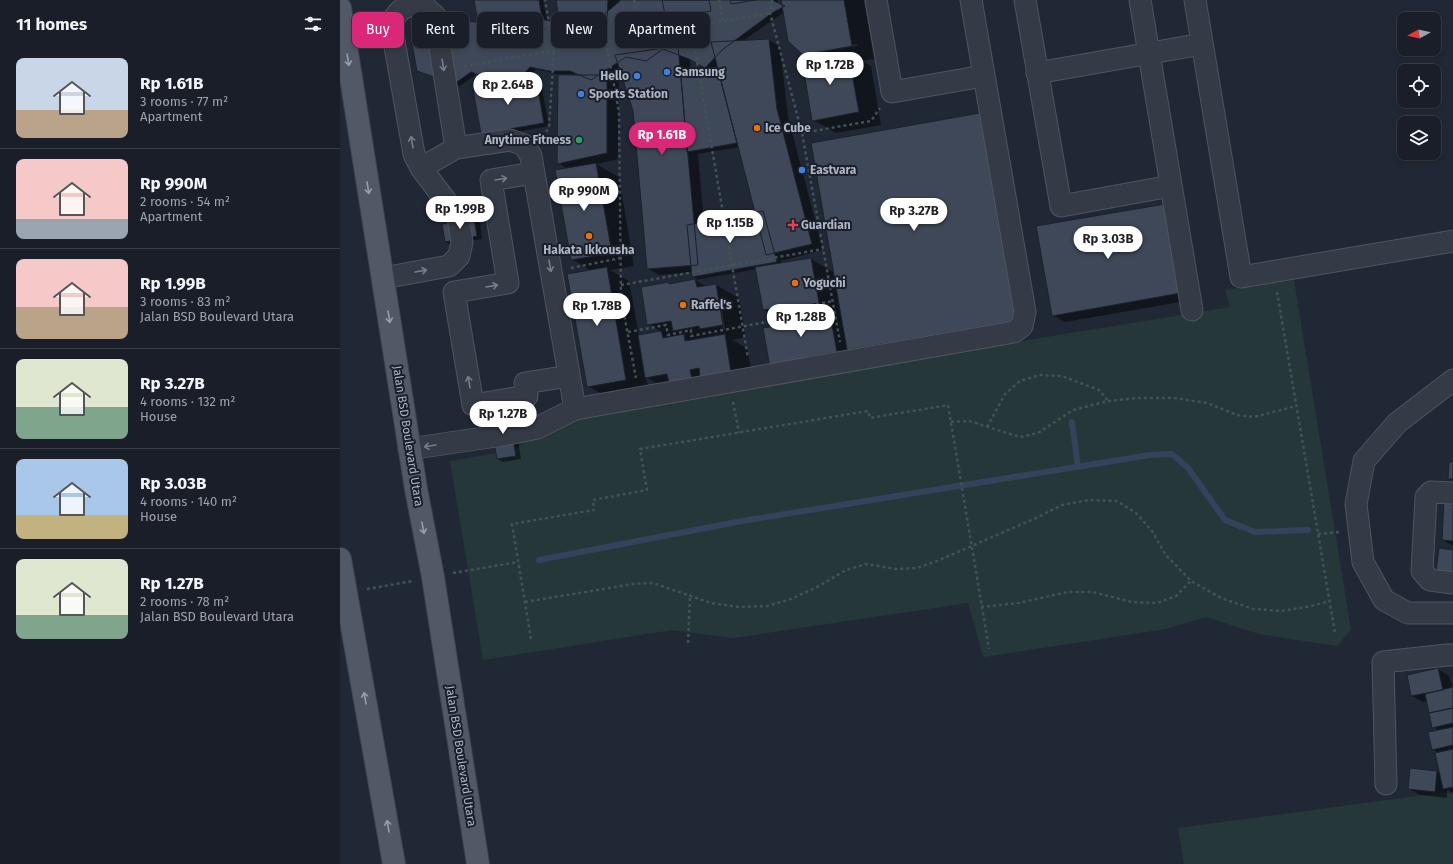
<!DOCTYPE html>
<meta charset="utf-8">
<style>
body{margin:0;font-family:"Fira Sans",sans-serif;background:#222730;color:#f1f3f6;height:100vh;display:flex;flex-direction:column;font-size:15px;white-space:nowrap}
*{box-sizing:border-box;margin:0}
p{font-size:13px;color:#9fa2a8}
.icon{flex:none;width:22px;height:22px;fill:none;stroke:currentColor;stroke-width:2;stroke-linecap:round;stroke-linejoin:round}
.map{position:relative;flex:1;overflow:hidden}
.side{display:flex;flex-direction:column;background:#191e28;width:340px}
.side>*{flex:none}
.top-card{position:absolute;left:12px;top:12px;width:380px;height:36px;display:flex;gap:8px}
.needle{width:26px;rotate:262deg}
.fabs{position:absolute;left:1057px;top:12px;display:grid;gap:8px}
.fabs a{display:grid;place-items:center;width:44px;height:44px;border-radius:8px;background:#191e28;box-shadow:0 2px 6px #0003,0 0 0 1px #373c45;font-size:20px}
.price{position:absolute;translate:-50% -34px;padding:0 9px;border-radius:14px;background:#fff;color:#222;font-size:13px;line-height:26px;filter:drop-shadow(0 1px 2px #0008)}
.price::after{content:'';position:absolute;left:50%;top:24px;width:12px;height:9px;margin-left:-6px;background:inherit;clip-path:polygon(0 0,100% 0,50% 100%)}
.price.current{background:#db2777;color:#fff}
ul{padding:0;list-style:none}
li{display:flex;align-items:center;gap:12px;height:100px;padding:0 16px}
li+li{border-top:1px solid #373c45}
li span{display:grid;place-items:center;flex:none;width:112px;height:80px;border-radius:8px;color:#555}
li>.icon{margin-inline-start:auto}
span .icon{width:48px;height:48px;fill:#fffc;stroke-width:1}
li b{font-size:17px}
h2{display:flex;justify-content:space-between;align-items:center;height:48px;padding:0 16px;font-size:17px}
.chip{padding:0 14px;border-radius:8px;background:#191e28;box-shadow:0 2px 6px #0003,0 0 0 1px #373c45;font-size:14px;line-height:36px}
.chip.current{background:#db2777;color:#fff}
main{display:flex;flex:1;min-height:0}
.map>svg:first-child{display:block}
.green{fill:#263739}
.shadow{fill:#0007;fill-rule:evenodd}
.lines{fill:none;stroke-linecap:round;stroke-linejoin:round}
.stream{stroke:#35425c;stroke-width:6}
.building{fill:#3f4858;stroke:#1b212d}
.minor-casing{stroke:#4e5561;stroke-width:23}
.major-casing{stroke:#3d4350;stroke-width:24}
.path{stroke:#425256;stroke-width:2.5;stroke-dasharray:3 3;stroke-linecap:butt}
.minor{stroke:#343a46;stroke-width:21}
.major{stroke:#525966;stroke-width:22}
.oneway{stroke:#979eac}
.oneway2{stroke:#777e8b}
.shop-dot{fill:#3f7fe0;stroke:#1a1f2b;stroke-width:1.5}
.food-dot{fill:#e8710a;stroke:#1a1f2b;stroke-width:1.5}
.leisure-dot{fill:#2e9e5b;stroke:#1a1f2b;stroke-width:1.5}
.health-dot{fill:#e0444e;stroke:#1a1f2b;stroke-width:1.5}
.labels{text-anchor:middle;dominant-baseline:central;stroke-width:4;stroke-linejoin:round;paint-order:stroke}
.poi-label{font-size:12px;font-weight:bold;fill:#aeb5c3;stroke:#1a1f2b;text-anchor:start}
.street-label{font-size:12px;fill:#aeb5c3;stroke:#1a1f2b}
</style>
<main>
<section class="side">
<h2>11 homes<svg class="icon" aria-label="filters" viewBox="0 0 24 24"><path d="M4 7h16M4 17h16"/><circle cx="9" cy="7" r="2"/><circle cx="15" cy="17" r="2"/></svg></h2>
<ul>
<li><span style="background:linear-gradient(#c9d6e8 65%,#b9a48a 0)"><svg class="icon" aria-label="home" viewBox="0 0 24 24"><path d="M3 11l9-7 9 7M6 9v11h12V9"/></svg></span><div><b>Rp 1.61B</b><p>3 rooms · 77 m²</p><p>Apartment</p></div></li>
<li><span style="background:linear-gradient(#f6c9c9 75%,#9aa5b1 0)"><svg class="icon" aria-label="home" viewBox="0 0 24 24"><path d="M3 11l9-7 9 7M6 9v11h12V9"/></svg></span><div><b>Rp 990M</b><p>2 rooms · 54 m²</p><p>Apartment</p></div></li>
<li><span style="background:linear-gradient(#f6c9c9 60%,#b9a48a 0)"><svg class="icon" aria-label="home" viewBox="0 0 24 24"><path d="M3 11l9-7 9 7M6 9v11h12V9"/></svg></span><div><b>Rp 1.99B</b><p>3 rooms · 83 m²</p><p>Jalan BSD Boulevard Utara</p></div></li>
<li><span style="background:linear-gradient(#dfe7d0 60%,#7fa58c 0)"><svg class="icon" aria-label="home" viewBox="0 0 24 24"><path d="M3 11l9-7 9 7M6 9v11h12V9"/></svg></span><div><b>Rp 3.27B</b><p>4 rooms · 132 m²</p><p>House</p></div></li>
<li><span style="background:linear-gradient(#a9c7e8 70%,#c2b280 0)"><svg class="icon" aria-label="home" viewBox="0 0 24 24"><path d="M3 11l9-7 9 7M6 9v11h12V9"/></svg></span><div><b>Rp 3.03B</b><p>4 rooms · 140 m²</p><p>House</p></div></li>
<li><span style="background:linear-gradient(#dfe7d0 70%,#7fa58c 0)"><svg class="icon" aria-label="home" viewBox="0 0 24 24"><path d="M3 11l9-7 9 7M6 9v11h12V9"/></svg></span><div><b>Rp 1.27B</b><p>2 rooms · 78 m²</p><p>Jalan BSD Boulevard Utara</p></div></li>
</ul>
</section>
<div class="map">
<svg width="1113" height="864" viewBox="0 0 1113 864">
<rect width="100%" height="100%" fill="#212835"/>
<path class="green" d="M954,280L1011,630L997,646L919,634L866,617L826,629L643,657L628,603L393,638L332,630L143,660L110,461L170,451L234,414L890,307L885,290Z
M1100,793H1113V864H844L838,828Z"/>
<path class="shadow" d="M138,0H203L207,21L221,23L217,0H279V3L283,0H438V4L443,6L442,0H524L534,59L522,61L531,66L541,125L496,133L473,120V59L464,54L444,12L403,41L429,40L440,47L448,117L483,250L441,261L442,264L471,259L495,273L472,144L687,327L454,381L458,321L446,323L424,310L417,269L355,280L366,286L376,285L399,298L406,337L392,340L407,348L414,384L329,391L306,377L309,392L271,399L248,386L252,271L232,259L228,169L218,163L242,76L237,74H216L196,69L186,82L195,80L201,83L209,126L147,137L167,85L137,74L120,86L83,73L78,70L121,20L139,24ZM517,44V46L470,54V52ZM350,59L371,71L378,64L380,72L378,71L351,75ZM280,67L294,111L308,269L320,275L352,272L353,276L358,280L332,284L329,283L308,324L322,332L299,336L289,281L270,270L294,266L279,177L256,164L278,159L279,83L266,76ZM399,147L417,214L364,223L358,154ZM378,299H380L385,329L383,330Z
M836,212L852,300L725,322L713,315Z
M134,219L140,223L142,239L111,245L106,242Z
M168,412L174,415L181,459L163,462L158,459L150,415Z
M1113,500V546L1103,540Z
M1098,669L1109,676L1113,688V793L1107,790V798L1081,795L1069,789L1097,772L1101,774L1099,753L1092,749L1100,731L1093,727L1088,701L1083,702L1072,696Z"/>
<g class="lines">
<path class="stream" d="M732,422L738,467
M199,560L402,521L810,455L832,454L848,468L885,520L915,532L968,530"/>
</g>
<path class="building" d="M134,0H199L204,30L141,41Z
M216,0H268L267,19L221,31Z
M281,0H432L445,6L432,13L382,50L365,68L349,59L323,49L306,61L286,57L251,80L230,71H209L190,67L173,87L131,72L114,84L77,71L70,33L103,11L121,19L163,28L181,16L224,23L261,17Z
M322,0H369L371,11L326,19Z
M390,0H416L391,4Z
M441,0H504L512,46L463,55L448,41Z
M429,39L437,109L472,244L426,255L371,42Z
M338,46L358,265L307,269L293,111L275,55Z
M508,52L519,112L472,121L462,60Z
M378,70L397,143L347,152L341,76Z
M218,75H267V153L217,164Z
M196,79L204,123L141,134L133,90Z
M640,113L676,321L507,350L471,143Z
M256,163L272,253L231,260L215,170Z
M825,204L841,293L712,316L696,226Z
M423,211L437,262L352,277L347,225Z
M134,218L137,236L105,242L102,224Z
M471,258L479,303L449,308V306L423,310L415,267Z
M267,267L286,380L247,387L227,274Z
M355,279L357,287L376,284L383,325L360,329L359,326L333,331L331,321L307,325L301,287L329,282V284Z
M488,304L497,352L468,357L469,362L430,368L423,328L457,322L455,310Z
M321,331L323,338L344,334L345,341L385,334L391,372L360,377L359,368L350,370L352,379L329,383L327,374L305,378L298,335Z
M168,411L176,456L157,459L149,415Z
M1109,462H1113V479H1108Z
M1104,499H1113V541L1102,540Z
M1099,548L1113,550V573L1096,571Z
M1098,668L1103,690L1071,696L1067,675Z
M1113,687V708L1089,713L1085,694Z
M1113,708V723L1092,728L1089,713Z
M1113,727V745L1092,750L1088,732Z
M1113,749V787L1103,789L1095,753Z
M1070,768L1097,771L1095,792L1068,789Z"/>
<g class="lines">
<defs>
<path id="minor" d="M536,0L552,92L643,76
M685,0L721,206L831,186
M800,0L852,310
M855,0L901,277L1113,241
M697,73L862,44
M81,168L116,148L170,140L184,145L191,156L235,409
M194,173L151,180L168,283L114,292L133,405L187,396L185,383L229,376
M43,278L109,266L119,256L122,242L118,217L81,168L74,154L51,24C59,8 64,6 82,4L95,16L116,148
M1113,380L1057,423L1024,461L1016,504L1023,562L1044,600L1068,613H1113
M69,449L163,435L197,428L235,409L674,332L682,326L685,312L631,0
M1113,493L1091,492L1086,497L1082,571L1090,580L1113,583
M1046,784L1043,662L1107,655H1113"/>
<path id="major" d="M0,8L76,489L93,577L138,864
M0,559L54,864"/>
</defs>
<use href="#minor" class="minor-casing"/>
<use href="#major" class="major-casing"/>
<path class="path" d="M294,0L300,36
M379,0L383,21
M432,0L430,13L462,133L500,342
M351,27L408,358
M266,42L279,112L281,298L296,378
M124,66L430,13
M462,133L531,121L540,108
M203,137L209,127L214,51L205,0
M231,268L281,258
M281,285L483,249
M937,292L995,633
M288,332L326,325L328,335L351,330V336L448,318L446,310L493,301
M393,402L399,433
M611,422L629,421L680,437L698,433L733,410L768,401L797,398H834L867,403L897,415L914,417L956,406
M647,427L665,394L680,381L700,375L722,376L759,390L768,401
M978,534L999,532
M113,573L178,562
M27,589L73,581
M185,602L293,584L313,583L371,603L399,607L427,606L451,599L479,586L506,570L526,564L556,569L577,568L597,561L696,518L722,505L749,500L777,501L796,513L812,531L825,554L851,581L881,598L913,609L941,611L971,606L990,601
M641,607L679,603L727,592H753L792,602L817,603L836,596L851,581
M191,639L172,524L254,510L253,500L307,490L300,449L528,411L530,418L608,405L649,649
M348,643L350,596"/>
<use href="#minor" class="minor"/>
<use href="#major" class="major"/>
</g>
<defs><path id="oneway-shaft" d="M-6 0H5M1.5-3L5.5 0L1.5 3" fill="none" stroke-width="1.6" stroke-linecap="round" stroke-linejoin="round"/></defs>
<g class="oneway">
<use href="#oneway-shaft" transform="translate(8 60) rotate(81)"/>
<use href="#oneway-shaft" transform="translate(28 188) rotate(81)"/>
<use href="#oneway-shaft" transform="translate(49 317) rotate(81)"/>
<use href="#oneway-shaft" transform="translate(83 528) rotate(79)"/>
<use href="#oneway-shaft" transform="translate(25 698) rotate(-100)"/>
<use href="#oneway-shaft" transform="translate(48 826) rotate(-100)"/>
</g>
<g class="oneway2">
<use href="#oneway-shaft" transform="translate(103 65) rotate(81)"/>
<use href="#oneway-shaft" transform="translate(72 142) rotate(-100)"/>
<use href="#oneway-shaft" transform="translate(161 179) rotate(-9)"/>
<use href="#oneway-shaft" transform="translate(210 266) rotate(80)"/>
<use href="#oneway-shaft" transform="translate(81 271) rotate(-10)"/>
<use href="#oneway-shaft" transform="translate(152 286) rotate(-10)"/>
<use href="#oneway-shaft" transform="translate(129 382) rotate(-100)"/>
<use href="#oneway-shaft" transform="translate(90 446) rotate(171)"/>
</g>
<g class="shop-dot">
<circle cx="327" cy="72" r="4"/>
<circle cx="297" cy="76" r="4"/>
<circle cx="241" cy="94" r="4"/>
<circle cx="462" cy="170" r="4"/>
</g>
<g class="food-dot">
<circle cx="417" cy="128" r="4"/>
<circle cx="249" cy="236" r="4"/>
<circle cx="455" cy="283" r="4"/>
<circle cx="343" cy="305" r="4"/>
</g>
<circle class="leisure-dot" cx="239" cy="140" r="4"/>
<path class="health-dot" d="M451 219h4v4h4v4h-4v4h-4v-4h-4v-4h4z"/>
<g class="labels">
<g class="poi-label">
<text x="335" y="72">Samsung</text>
<text x="289" y="76" text-anchor="end">Hello</text>
<text x="249" y="94">Sports Station</text>
<text x="425" y="128">Ice Cube</text>
<text x="231" y="140" text-anchor="end">Anytime Fitness</text>
<text x="470" y="170">Eastvara</text>
<text x="461" y="225">Guardian</text>
<text x="249" y="250" text-anchor="middle">Hakata Ikkousha</text>
<text x="463" y="283">Yoguchi</text>
<text x="351" y="305">Raffel's</text>
</g>
<g class="street-label">
<text transform="translate(68 436) rotate(81)">Jalan BSD Boulevard Utara</text>
<text transform="translate(121 756) rotate(81)">Jalan BSD Boulevard Utara</text>
</g>
</g>
</svg>
<div class="fabs">
<a><svg class="needle" viewBox="-14 -14 28 28"><path d="M0-13l5 13h-10z" fill="#e53935"/><path d="M0 13l5-13h-10z" fill="#9fa2a8"/></svg></a>
<a><svg class="icon" aria-label="locate" viewBox="0 0 24 24"><circle cx="12" cy="12" r="6"/><path d="M12 2v4M12 18v4M2 12h4M18 12h4"/></svg></a>
<a><svg class="icon" aria-label="layers" viewBox="0 0 24 24"><path d="M12 4l9 5-9 5-9-5zM3 14l9 5 9-5"/></svg></a>
</div>
<b class="price" style="left:490px;top:86px">Rp 1.72B</b>
<b class="price" style="left:168px;top:106px">Rp 2.64B</b>
<b class="price current" style="left:322px;top:156px">Rp 1.61B</b>
<b class="price" style="left:244px;top:212px">Rp 990M</b>
<b class="price" style="left:120px;top:230px">Rp 1.99B</b>
<b class="price" style="left:574px;top:232px">Rp 3.27B</b>
<b class="price" style="left:390px;top:244px">Rp 1.15B</b>
<b class="price" style="left:768px;top:260px">Rp 3.03B</b>
<b class="price" style="left:257px;top:327px">Rp 1.78B</b>
<b class="price" style="left:461px;top:338px">Rp 1.28B</b>
<b class="price" style="left:163px;top:435px">Rp 1.27B</b>
<div class="top-card">
<a class="chip current">Buy</a>
<a class="chip">Rent</a>
<a class="chip">Filters</a>
<a class="chip">New</a>
<a class="chip">Apartment</a>
</div>
</div>
</main>
